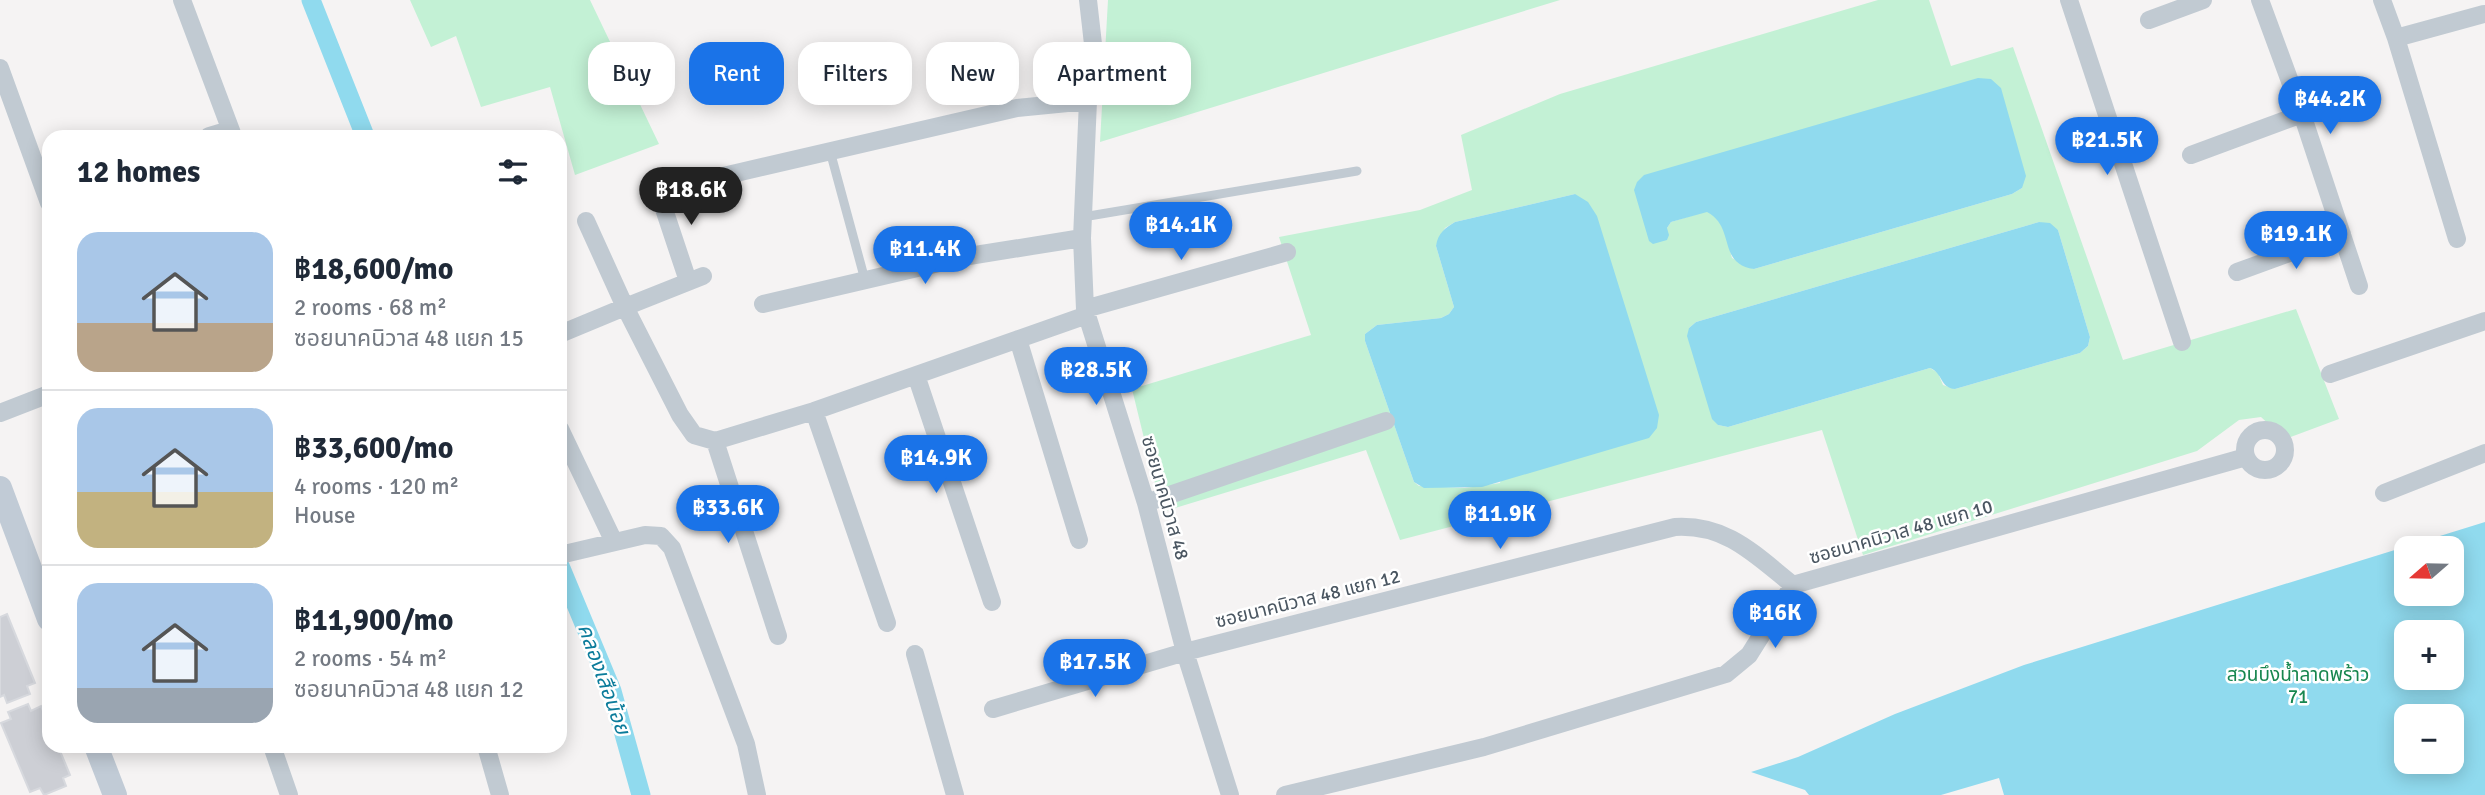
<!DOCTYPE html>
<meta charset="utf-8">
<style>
body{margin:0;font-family:Signika,"Noto Sans Thai",sans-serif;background:#f6f6f7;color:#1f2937;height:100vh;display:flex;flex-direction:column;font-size:26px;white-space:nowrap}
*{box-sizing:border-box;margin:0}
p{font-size:23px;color:#747a83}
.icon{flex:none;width:38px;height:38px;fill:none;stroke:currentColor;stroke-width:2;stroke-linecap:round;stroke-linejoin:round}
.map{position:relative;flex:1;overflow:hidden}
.panel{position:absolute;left:42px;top:130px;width:525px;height:623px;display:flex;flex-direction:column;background:#fff;border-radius:21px;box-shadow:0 4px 18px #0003}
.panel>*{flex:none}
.guide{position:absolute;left:588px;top:42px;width:665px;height:63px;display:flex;gap:14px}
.needle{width:46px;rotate:250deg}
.fabs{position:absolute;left:2394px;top:536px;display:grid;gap:14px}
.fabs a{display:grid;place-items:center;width:70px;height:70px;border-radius:14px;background:#fff;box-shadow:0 4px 18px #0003;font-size:35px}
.price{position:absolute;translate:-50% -60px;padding:0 16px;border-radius:24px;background:#1a73e8;color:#fff;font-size:23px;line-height:46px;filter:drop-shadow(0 2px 4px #0008)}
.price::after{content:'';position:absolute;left:50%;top:42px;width:21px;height:16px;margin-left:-10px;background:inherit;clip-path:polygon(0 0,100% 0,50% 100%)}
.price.selected{background:#222;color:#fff}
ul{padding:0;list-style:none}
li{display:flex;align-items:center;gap:21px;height:175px;padding:0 35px}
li+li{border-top:2px solid #e0e1e3}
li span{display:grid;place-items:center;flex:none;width:196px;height:140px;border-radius:21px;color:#555}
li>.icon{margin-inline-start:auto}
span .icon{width:84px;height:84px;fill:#fffc;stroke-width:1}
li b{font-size:30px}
h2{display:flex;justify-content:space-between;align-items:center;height:84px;padding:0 35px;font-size:30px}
.pill{padding:0 24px;border-radius:21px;background:#fff;box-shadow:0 4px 18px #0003;font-size:24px;line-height:63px}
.pill.selected{background:#1a73e8;color:#fff}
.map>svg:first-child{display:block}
.green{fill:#c3f1d5;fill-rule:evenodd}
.water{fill:#90daee;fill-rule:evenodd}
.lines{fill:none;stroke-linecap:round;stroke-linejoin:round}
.canal{stroke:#90daee;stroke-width:19}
.building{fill:#cdcfd5;stroke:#d7d9de;stroke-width:2}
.service{stroke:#c1cad2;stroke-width:9}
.minor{stroke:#c1cad2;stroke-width:18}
.secondary{stroke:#c1cbd6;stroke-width:24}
.labels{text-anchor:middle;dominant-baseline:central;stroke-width:5;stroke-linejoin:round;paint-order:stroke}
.street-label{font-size:19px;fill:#4a5661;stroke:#fff}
.park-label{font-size:19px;fill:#17864f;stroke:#fff}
.water-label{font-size:21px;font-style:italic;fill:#0c7c9b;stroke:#fff}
</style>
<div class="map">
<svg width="2485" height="795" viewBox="0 0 2485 795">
<rect width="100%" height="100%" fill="#f5f3f3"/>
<path class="green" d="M410,0H590L659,144L575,175L550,87L481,107L456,36L431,47Z
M1108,0H1560L1100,142Z
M1878,0H1929L1951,66L2013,47L2123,360L2296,309L2339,419L2285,439L2261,417L2239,420L2197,451L1863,555L1822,430L1400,540L1366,450L1162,512L1132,389L1311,335L1279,237L1420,210L1472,190L1461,135L1560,94ZM1644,175L2022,188L2012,194L1754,269L1732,258C1727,240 1725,221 1707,211L1671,222L1667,228ZM1575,194L1500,483L1465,488L1419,486L1414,482L1365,341V334L1377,325L1441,318L1449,314L1454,307L1436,246L1445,228L1455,222ZM2039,222L2058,230L2090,337L2088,346L2080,353L1955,389L1943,385L1938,373L1930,368L1728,427L1718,425L1689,328L1696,322Z"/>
<path class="water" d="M1978,78L1991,79L2001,88L2026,176L2022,188L2012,194L1754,269C1717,264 1736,227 1707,212L1671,222L1667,228L1669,235L1667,240L1653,244L1649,241L1634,190L1637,182L1644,175Z
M1575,194L1588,202L1597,216L1659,415L1657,428L1649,438L1482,487L1424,488L1414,482L1365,341V334L1377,325L1441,318L1449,314L1454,307L1436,246C1438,233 1445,228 1455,222Z
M2039,222L2050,223L2058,230L2090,337L2088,346L2080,353L1955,389C1940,388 1943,373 1930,368L1728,427L1718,425L1712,419L1687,336L1689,328L1696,322Z
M2485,522V795H2004L1999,778L1941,795H1809L1805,790L1751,772L1798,757L1895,714L2024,665ZM2406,548H2452V593H2406ZM2406,632H2452V677H2406ZM2406,716H2452V761H2406Z"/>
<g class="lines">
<path class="canal" d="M311,0L365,136
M560,566L612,691L641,795"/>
</g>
<path class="building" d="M7,614L35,683L27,686L30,694L7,703L4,695L0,697V617Z
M28,704L31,711L41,706L49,725V746H58L70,775L63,778L66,786L44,795L40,788L30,792L1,723L11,719L8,712Z"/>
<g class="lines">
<path class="service" d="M830,151L865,280
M1083,217L1357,171"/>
<path class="minor" d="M182,0L233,136
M1088,0L1093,44L1088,101L1082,238L1085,309L1146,503L1185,652L1230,795
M2069,0L2182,342
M2260,0L2302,114L2359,286
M2382,0L2396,38L2457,239
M2149,20L2203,0
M2396,38L2484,14
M0,68L49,203
M209,136L229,130
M2191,155L2302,114
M719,177L1017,108L1088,101
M656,185L688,281
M586,221L625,307L703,276
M2237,272L2342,234
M763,304L969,256L1082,238
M1085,309L1287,252
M560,334L625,307L680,415L694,435L715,441L814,411L1087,315
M1018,339L1079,540
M2330,374L2485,321
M916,375L992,602
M814,411L887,623
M0,413L49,394
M560,429L614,542
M2245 450a20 20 0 1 1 40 0a20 20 0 1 1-40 0Z
M715,441L778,636
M2384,493L2485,453
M1146,503L1386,421
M560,555L645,535L661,536L672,548L746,744L757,795
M915,654L955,795
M993,709L1185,652L1675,527C1727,524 1755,555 1793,585
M272,746L289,795
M486,746L500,795
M1285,795L1484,747L1726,674L1749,655L1793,585L2246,457"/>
<path class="secondary" d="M0,488L49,619
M96,746L115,795"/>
</g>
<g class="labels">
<g class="street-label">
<text transform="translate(1165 498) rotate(74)">ซอยนาคนิวาส 48</text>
<text transform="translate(1901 532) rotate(-16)">ซอยนาคนิวาส 48 แยก 10</text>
<text transform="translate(1308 599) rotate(-14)">ซอยนาคนิวาส 48 แยก 12</text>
</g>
<g class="park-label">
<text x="2298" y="675">สวนบึงน้ำลาดพร้าว<tspan x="2298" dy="22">71</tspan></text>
</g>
<g class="water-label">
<text transform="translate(604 679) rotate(70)">คลองเสือน้อย</text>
</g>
</g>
</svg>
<div class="fabs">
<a><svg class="needle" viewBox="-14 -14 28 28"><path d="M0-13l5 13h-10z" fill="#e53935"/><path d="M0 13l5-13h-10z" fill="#747a83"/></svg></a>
<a>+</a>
<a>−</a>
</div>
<b class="price" style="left:2330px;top:136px">฿44.2K</b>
<b class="price" style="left:2107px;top:177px">฿21.5K</b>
<b class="price selected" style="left:691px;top:227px">฿18.6K</b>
<b class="price" style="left:1181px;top:262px">฿14.1K</b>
<b class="price" style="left:2296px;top:271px">฿19.1K</b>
<b class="price" style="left:925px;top:286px">฿11.4K</b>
<b class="price" style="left:1096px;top:407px">฿28.5K</b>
<b class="price" style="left:936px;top:495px">฿14.9K</b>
<b class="price" style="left:728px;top:545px">฿33.6K</b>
<b class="price" style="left:1500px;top:551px">฿11.9K</b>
<b class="price" style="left:1775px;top:650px">฿16K</b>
<b class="price" style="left:1095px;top:699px">฿17.5K</b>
<div class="guide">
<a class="pill">Buy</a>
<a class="pill selected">Rent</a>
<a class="pill">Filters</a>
<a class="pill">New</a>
<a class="pill">Apartment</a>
</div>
<section class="panel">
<h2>12 homes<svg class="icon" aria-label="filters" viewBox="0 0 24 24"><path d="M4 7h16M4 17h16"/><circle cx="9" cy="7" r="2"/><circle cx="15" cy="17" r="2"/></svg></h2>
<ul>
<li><span style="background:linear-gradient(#a9c7e8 65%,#b9a48a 0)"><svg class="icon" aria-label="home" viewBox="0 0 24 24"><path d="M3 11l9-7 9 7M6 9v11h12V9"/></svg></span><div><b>฿18,600/mo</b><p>2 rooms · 68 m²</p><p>ซอยนาคนิวาส 48 แยก 15</p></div></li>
<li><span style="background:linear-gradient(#a9c7e8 60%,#c2b280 0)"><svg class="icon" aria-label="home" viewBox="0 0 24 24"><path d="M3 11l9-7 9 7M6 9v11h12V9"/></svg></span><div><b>฿33,600/mo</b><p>4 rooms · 120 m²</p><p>House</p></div></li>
<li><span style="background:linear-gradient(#a9c7e8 75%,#9aa5b1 0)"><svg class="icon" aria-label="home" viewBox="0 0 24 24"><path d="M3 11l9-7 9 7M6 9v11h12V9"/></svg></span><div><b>฿11,900/mo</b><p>2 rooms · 54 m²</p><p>ซอยนาคนิวาส 48 แยก 12</p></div></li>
</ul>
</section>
</div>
